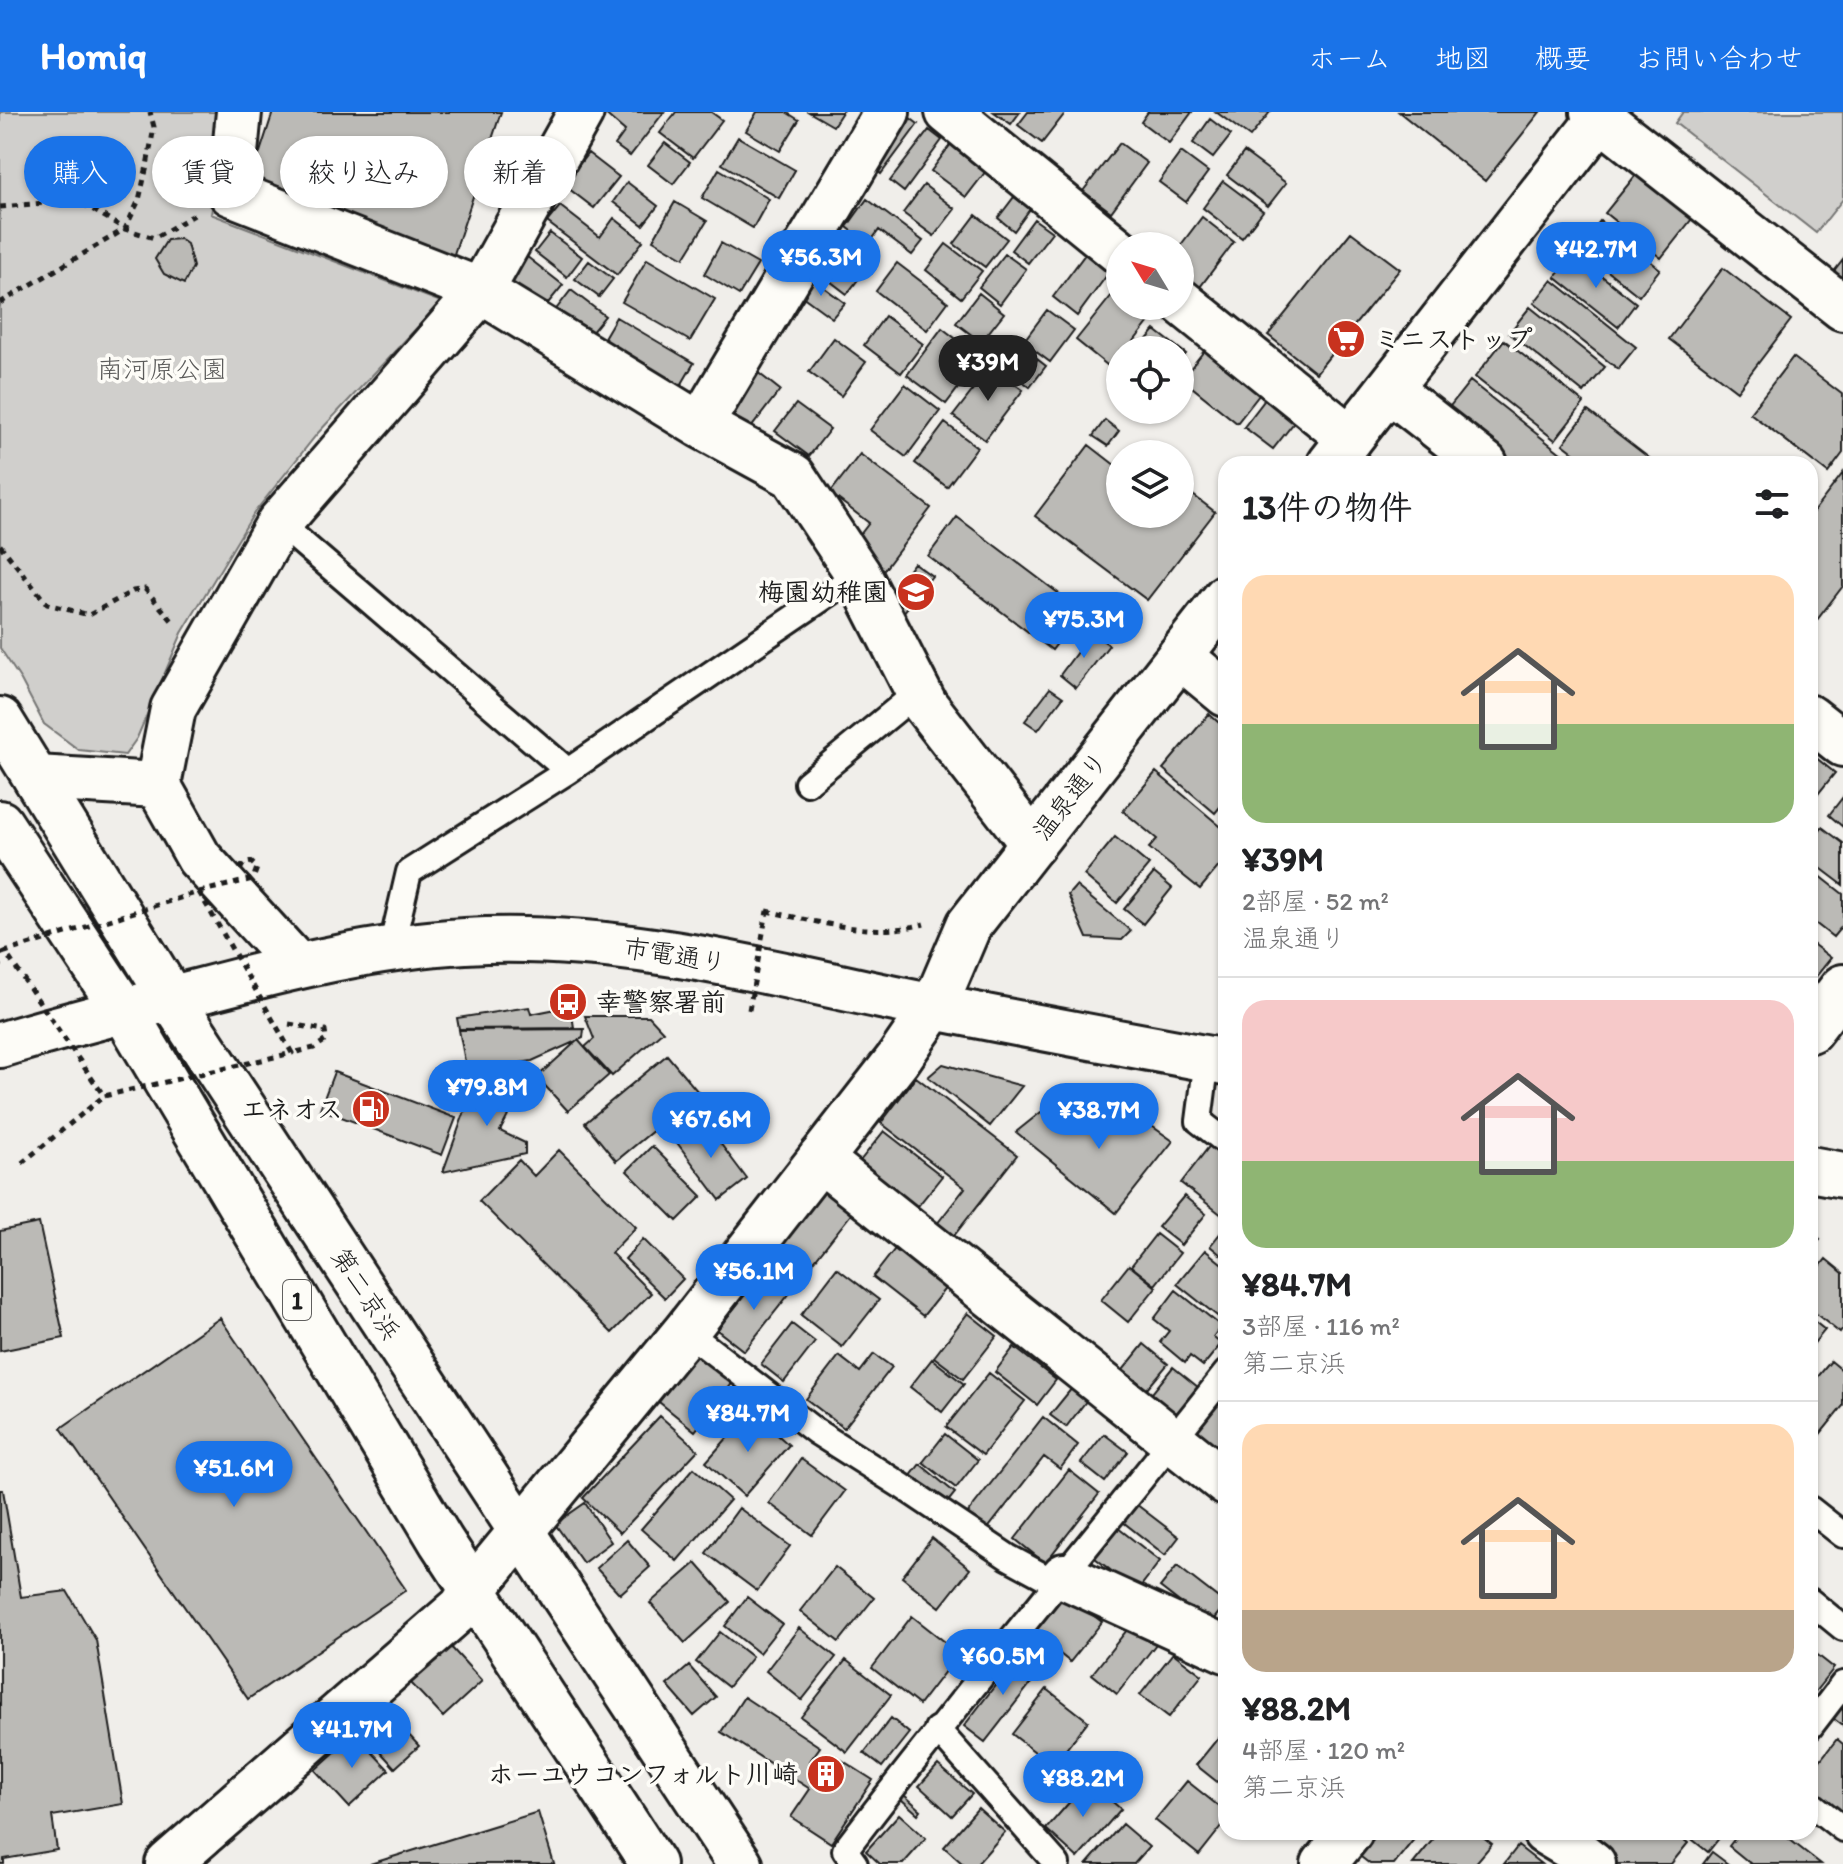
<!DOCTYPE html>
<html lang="ja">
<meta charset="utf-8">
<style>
body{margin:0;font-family:Itim,"Klee One",sans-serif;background:#f2f2f2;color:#202124;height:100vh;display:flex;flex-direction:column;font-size:30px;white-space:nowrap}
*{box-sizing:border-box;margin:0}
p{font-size:26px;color:#757577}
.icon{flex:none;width:44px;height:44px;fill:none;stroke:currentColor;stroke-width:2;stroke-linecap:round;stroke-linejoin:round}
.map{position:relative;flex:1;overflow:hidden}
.drawer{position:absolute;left:1218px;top:344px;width:600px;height:1384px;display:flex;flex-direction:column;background:#fff;border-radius:24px;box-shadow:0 2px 6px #0004}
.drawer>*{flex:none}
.guide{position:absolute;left:24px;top:24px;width:760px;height:72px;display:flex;gap:16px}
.needle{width:52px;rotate:308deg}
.controls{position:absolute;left:1106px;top:120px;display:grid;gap:16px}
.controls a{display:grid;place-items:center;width:88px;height:88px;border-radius:50%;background:#fff;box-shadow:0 2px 6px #0004;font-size:40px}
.price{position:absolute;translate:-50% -68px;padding:0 18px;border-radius:28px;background:#1a73e8;color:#fff;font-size:26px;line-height:52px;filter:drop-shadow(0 2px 4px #0008)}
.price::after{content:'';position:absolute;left:50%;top:48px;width:24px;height:18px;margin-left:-12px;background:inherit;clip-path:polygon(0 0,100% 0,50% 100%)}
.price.current{background:#222;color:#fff}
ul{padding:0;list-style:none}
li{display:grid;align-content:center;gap:16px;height:424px;padding:0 24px}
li+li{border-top:2px solid #e0e0e0}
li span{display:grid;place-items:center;height:248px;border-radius:24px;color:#555}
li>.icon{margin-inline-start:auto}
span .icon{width:144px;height:144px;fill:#fffc;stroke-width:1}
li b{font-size:34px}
h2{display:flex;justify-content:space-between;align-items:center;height:96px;padding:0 24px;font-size:34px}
.pill{padding:0 28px;border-radius:36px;background:#fff;box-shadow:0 2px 6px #0004;font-size:28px;line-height:72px}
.pill.current{background:#1a73e8;color:#fff}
header{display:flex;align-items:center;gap:48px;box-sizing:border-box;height:112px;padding:0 40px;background:#1a73e8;color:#fff}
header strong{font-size:38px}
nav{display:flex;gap:44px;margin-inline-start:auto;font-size:28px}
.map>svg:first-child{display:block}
.green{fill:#d0cfcc;stroke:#767674;stroke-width:2}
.building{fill:#bbbab6;stroke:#1c1c1c;stroke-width:2}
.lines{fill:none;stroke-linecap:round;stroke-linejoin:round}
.lane-casing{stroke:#1c1c1c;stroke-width:30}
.street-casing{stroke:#1c1c1c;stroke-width:50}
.secondary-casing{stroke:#1c1c1c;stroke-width:50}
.highway-casing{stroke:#1c1c1c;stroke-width:50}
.path{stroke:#1c1c1c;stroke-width:5;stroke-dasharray:6 6;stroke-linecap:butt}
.lane{stroke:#fdfcf7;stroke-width:24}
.street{stroke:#fdfcf7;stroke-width:44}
.secondary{stroke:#fdfcf7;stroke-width:44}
.highway{stroke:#fdfcf7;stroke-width:44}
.path-bridge{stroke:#1c1c1c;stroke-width:5;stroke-dasharray:6 6;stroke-linecap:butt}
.labels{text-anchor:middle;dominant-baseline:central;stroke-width:7;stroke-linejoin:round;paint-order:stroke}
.shield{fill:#fdfcf7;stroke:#605f5e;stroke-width:2}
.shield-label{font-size:24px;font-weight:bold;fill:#1c1c1c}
.poi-label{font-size:26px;font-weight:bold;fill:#1c1c1c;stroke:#fdfcf7;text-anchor:end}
.park-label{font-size:26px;fill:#5b5b5a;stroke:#fdfcf7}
.street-label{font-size:26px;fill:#1c1c1c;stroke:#fdfcf7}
</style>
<header>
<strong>Homiq</strong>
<nav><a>ホーム</a><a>地図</a><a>概要</a><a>お問い合わせ</a></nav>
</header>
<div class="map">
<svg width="1843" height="1752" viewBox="0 0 1843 1752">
<rect width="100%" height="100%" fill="#f0eeea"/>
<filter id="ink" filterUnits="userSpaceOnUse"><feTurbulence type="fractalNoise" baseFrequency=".0125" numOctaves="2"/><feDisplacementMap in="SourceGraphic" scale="16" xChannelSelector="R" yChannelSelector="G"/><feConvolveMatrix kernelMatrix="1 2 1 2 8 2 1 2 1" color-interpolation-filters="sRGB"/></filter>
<g filter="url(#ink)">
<path class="green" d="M0,0H230L211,102L441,190L317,322L254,401L182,521L137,626L125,643L79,638L44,612L21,568L0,536Z
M1683,0H1843V87L1816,121L1675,11Z"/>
<path class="building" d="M273,0H501L452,148L251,68Z
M603,0H664L630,44L615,33L625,19Z
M676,0H711L722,8L693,46L660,21Z
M757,0H786L799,8L780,39L746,19Z
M809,0H842L833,14Z
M994,0H1020L1011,12Z
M1028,0H1066L1042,31L1018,13Z
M1148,0H1192L1169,31L1141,10Z
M1216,0H1270L1250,25Z
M1399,0H1540L1485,69Z
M905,2L918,12L881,62L867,51Z
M1210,7L1231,23L1213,46L1193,31Z
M929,18L942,28L904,80L890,69Z
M738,25L795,58L779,86L722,52Z
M665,31L690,50L673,72L648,53Z
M1120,31L1147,51L1111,100L1083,79Z
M951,32L986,59L966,85L931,59Z
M1181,40L1208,60L1186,90L1159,70Z
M1244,40L1286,71L1268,94L1227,63Z
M588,41L619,65L594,96L564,73Z
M719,57L769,87L753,116L702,86Z
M1639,59L1695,103L1661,146L1605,101Z
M1223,69L1263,99L1242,126L1203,96Z
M627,70L658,94L643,113L613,90Z
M924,73L955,97L934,124L903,101Z
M1014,85L1030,97L1014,119L998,106Z
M867,87L923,129L912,143L879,118L869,132L847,115Z
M675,90L707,109L684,146L653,128Z
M560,94L600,125L614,106L643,129L617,163L547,110Z
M976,103L1007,127L985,155L954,132Z
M1202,105L1234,130L1200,175L1180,160V134Z
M1034,107L1052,120L1028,151L1011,138Z
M1600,109L1660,157L1639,184L1579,136Z
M1351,120L1400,157L1316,261L1268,223Z
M550,121L582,145L567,165L535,140Z
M180,127L187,132L193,155L184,172L164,162L155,147L167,128Z
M721,131L758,152L739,183L704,162Z
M946,132L982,159L961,186L926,158Z
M829,135L863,161L847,182L813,156Z
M1086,141L1110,159L1077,204L1053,185Z
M1005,142L1026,157L1000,192L979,175Z
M1574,142L1636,191L1618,215L1555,165Z
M526,144L563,173L544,196L508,168Z
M647,147L715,187L690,229L622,190Z
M1843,148V176L1829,166Z
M589,149L613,167L599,185L575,167Z
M897,151L948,190L927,218L876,179Z
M1723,156L1791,208L1737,279L1669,227Z
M810,165L845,191L832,206L798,181Z
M1552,168L1636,235L1618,257L1534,191Z
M1120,173V194H1155L1159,197L1127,238H1120V246L1112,257L1076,228Z
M571,178L605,204L587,226L554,200Z
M979,181L1004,201L981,230L956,211Z
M1530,195L1605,255L1584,281L1509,221Z
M1047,198L1074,218L1050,250L1023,230Z
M885,204L923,232L901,261L864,233Z
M616,205L694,251L676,282L598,236Z
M942,216L981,246L946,292L907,263Z
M1155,218L1186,242L1180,249V238H1138Z
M834,226L866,250L841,284L809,260Z
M1504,228L1584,291L1555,328L1475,265Z
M1014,229L1046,254L1030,275L998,250Z
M1208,234L1263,278L1237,311L1182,267Z
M1793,245L1843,283V341L1828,361L1750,301Z
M991,255L1023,278L985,328L953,304Z
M756,259L780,278L744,325L721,307Z
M1470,269L1567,346L1563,352H1505L1443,303Z
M905,272L940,299L906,345L870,318Z
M1267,285L1296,308L1273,337L1244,315Z
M796,292L830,317L809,344L775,319Z
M1588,299L1657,352H1589L1563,332Z
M1105,308L1119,319L1108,334L1093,324Z
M945,311L977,335L947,375L915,351Z
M1089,333L1120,357V402H1180V373L1215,400L1147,488L1035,404Z
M860,342L931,396L881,462L849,437L869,411L830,381Z
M1843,361V474L1810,517V404Z
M957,405L1082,499L1052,538L928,444Z
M914,451L932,464L903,501L886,488Z
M1092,520L1109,533L1076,576L1060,563Z
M1050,576L1063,585L1038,618L1025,609Z
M1209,602L1226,617V688L1215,701L1163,657Z
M1810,641L1835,661L1810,692Z
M1156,660L1226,719V746L1200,777L1149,736L1157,727L1123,699Z
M1843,685V715L1829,703Z
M1822,715L1843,731V773L1810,748V731Z
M1115,725L1149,753L1117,791L1084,763Z
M1810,756L1843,782V813L1833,825L1810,807Z
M1154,761L1172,776L1143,812L1124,797Z
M1076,774L1131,819L1122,828L1087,826L1068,783Z
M1810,830L1831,846L1810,872Z
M571,894L574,916L459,917L457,906L529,895L531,902Z
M585,904H649L663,919L612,964L585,935L594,927Z
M584,917L583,926L532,949L467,960L459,918Z
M578,928L609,963L568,999L537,965Z
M667,943L699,981L616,1049L585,1011Z
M943,952L1022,974L990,1014L928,965Z
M334,960L456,1006L442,1043L320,997Z
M530,962L500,1019L525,1031V1042L443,1060L471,982Z
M916,965L1017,1043L949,1130L933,1117L965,1076L881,1011Z
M1041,1000L1143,1008L1173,1029L1116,1101L1016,1020Z
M702,1007L747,1067L720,1088L675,1028Z
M884,1019L942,1064L914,1099L856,1054Z
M1211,1032L1226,1044V1101L1223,1104L1181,1071Z
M652,1034L702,1084L677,1109L627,1059Z
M559,1038L636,1115L611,1141L651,1181L612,1221L479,1089L519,1048L534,1064Z
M824,1079L852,1101L793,1176L765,1155Z
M1184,1084L1206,1102L1181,1133L1158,1115Z
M39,1111L64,1226L0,1239V1119Z
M1226,1114V1147L1210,1134Z
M1810,1119L1820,1127L1810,1139Z
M1156,1122L1180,1141L1155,1173L1131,1154Z
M643,1127L683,1167L665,1186L625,1147Z
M898,1133L948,1173L923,1204L873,1165Z
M1205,1138L1226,1155V1211L1177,1172Z
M1826,1147L1843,1161V1217L1840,1221L1810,1197V1167Z
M1129,1153L1156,1175L1128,1210L1101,1188Z
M837,1156L879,1188L842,1235L801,1203Z
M763,1160L790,1181L744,1239L717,1218Z
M1176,1178L1221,1214L1213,1225L1221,1232L1203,1254L1190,1244L1185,1251L1160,1230L1169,1219L1154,1207Z
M968,1201L997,1224L963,1267L934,1245Z
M220,1206L406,1478L248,1587L61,1316Z
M1810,1206L1825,1218L1810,1236Z
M792,1212L815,1230L784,1270L761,1252Z
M1144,1232L1168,1252L1147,1277L1123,1258Z
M1014,1235L1056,1268L1037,1293L995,1260Z
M697,1241L734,1269L695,1319L659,1290Z
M874,1242L892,1255L844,1316L806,1287L839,1244L860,1260Z
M932,1247L964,1272L942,1300L910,1275Z
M1831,1249L1843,1259V1294L1817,1326L1810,1320V1274Z
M1173,1255L1204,1280L1179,1311L1148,1286Z
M989,1261L1025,1289L983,1343L946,1315Z
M1072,1276L1087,1288L1066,1315L1050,1303Z
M1216,1284L1226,1292V1331L1216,1343L1187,1321Z
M751,1299L789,1333L744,1384L706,1350Z
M660,1304L698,1338L620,1421L583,1386Z
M1043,1305L1078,1333L1060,1357L1044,1345L986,1419L966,1403Z
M945,1322L978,1348L956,1376L923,1350Z
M1104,1322L1128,1340L1105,1370L1081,1351Z
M801,1347L845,1379L812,1423L769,1391Z
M920,1352L955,1381L942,1397L907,1369Z
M694,1356L730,1388L677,1449L641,1417Z
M1069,1358L1099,1382L1045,1451L1015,1427Z
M0,1378H3L21,1485L67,1479L96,1528L123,1692L52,1704L57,1738L4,1747V1752H0Z
M1132,1389L1179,1425L1165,1443L1118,1406Z
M585,1391L611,1430L583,1451L555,1412Z
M739,1396L790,1434L757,1479L706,1441Z
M1113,1412L1160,1449L1137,1479L1090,1442Z
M932,1426L970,1457L940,1495L902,1465Z
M627,1428L650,1455L620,1482L596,1456Z
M696,1451L730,1490L685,1531L650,1491Z
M1177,1454L1226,1492L1209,1513L1160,1475Z
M835,1455L874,1486L839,1530L800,1499Z
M1065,1482L1102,1510L1070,1550L1034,1521Z
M747,1485L782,1512L759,1541L725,1514Z
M912,1504L959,1541L919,1593L872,1556Z
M1131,1513L1156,1532L1117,1582L1092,1562Z
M799,1516L836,1545L802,1588L766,1559Z
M720,1520L752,1545L728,1575L696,1550Z
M450,1534L482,1569L443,1605L410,1570Z
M1021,1540L1042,1557L985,1630L964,1614Z
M1173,1541L1202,1563L1169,1605L1140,1583Z
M1815,1541L1834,1556L1810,1586V1547Z
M846,1548L891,1583L847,1640L801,1605Z
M689,1554L716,1585L694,1604L667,1573Z
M1047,1577L1088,1609L1053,1654L1012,1622Z
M744,1585L820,1635L810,1649L823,1657L832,1642L873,1668L831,1731L791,1705L810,1677L721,1620Z
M1843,1586V1614L1829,1603Z
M383,1595L419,1634L395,1656L360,1617Z
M891,1606L909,1621L882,1655L864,1641Z
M1226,1616V1677L1196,1653Z
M355,1622L389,1658L349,1695L315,1658Z
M1837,1627L1843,1632V1703L1810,1677V1661Z
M938,1653L972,1682L952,1704L919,1674Z
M1088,1669L1121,1697L1078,1746L1046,1717Z
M1187,1669L1226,1700V1709L1199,1743L1155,1708Z
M904,1683L921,1698L918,1702L901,1687Z
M978,1696L1005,1720L977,1752H963L944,1735Z
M538,1700L554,1752H370Z
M899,1702L926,1726L903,1752H880L866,1739Z
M1122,1712L1149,1735L1134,1752H1087Z
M1366,1720H1420L1394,1752H1370L1352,1738Z
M1439,1720H1477L1492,1732L1475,1752H1413Z
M1587,1720H1673L1688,1731L1671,1752H1610Z
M1683,1720H1724L1708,1740Z
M1740,1720H1780L1821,1752H1751L1729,1734Z
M1518,1734L1541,1752H1504Z
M1712,1740L1728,1752H1703Z"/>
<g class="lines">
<defs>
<path id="lane" d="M279,411L568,659
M807,671L918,580
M391,837L409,760L568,659L858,462
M1207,947L1199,1009L1226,1030
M686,1219L815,1319L902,1374L1008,1445L1058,1472
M1810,1397L1843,1423
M1810,1489L1843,1516
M1810,1615L1843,1572
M937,1617L1057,1752
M1810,1691L1843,1717
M855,1752L845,1738C968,1576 1100,1421 1226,1261"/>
<path id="street" d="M239,0L231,81L481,179L700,313L793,364L858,462L925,593L1033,732
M948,0L1120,140
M1593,0L1843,196
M1180,189L1350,326
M1389,277L1485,352
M700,313L887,0
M1180,544L1226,582
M1810,606L1843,632
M36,666L158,673
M297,853L199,746L158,673L173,597L279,411L481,179L581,0
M1810,918L1843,875
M820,1047L1226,1371
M1064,1464L1226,1538
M1545,1720L1575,1738L1593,1752
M1324,1752L1350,1720"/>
<path id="secondary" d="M1330,352L1605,0
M0,933C66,913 133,896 200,879C287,856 375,834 465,829C607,821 743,854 881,884C995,908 1111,929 1226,950
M1810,1057L1843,1063
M168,1752L462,1495L472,1479L686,1219L899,946L934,895L969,813L1226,485"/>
<path id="highway" d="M0,608L171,886L740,1752
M0,711L123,897L441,1429L653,1752"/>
</defs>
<use href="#lane" class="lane-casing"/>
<use href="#street" class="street-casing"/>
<use href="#secondary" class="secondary-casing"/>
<use href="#highway" class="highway-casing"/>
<path class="path" d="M0,95L77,88L125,117L154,126L196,102
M0,191L125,117L139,88L147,54L154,15L150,0
M0,433L47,492L89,503L133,479L145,477L175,512
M767,799C817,810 874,826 924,812
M0,842L5,840
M0,852V855
M289,912L325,918L326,928L314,936L292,941
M22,1051L104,984"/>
<use href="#lane" class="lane"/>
<use href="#street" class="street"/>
<use href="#secondary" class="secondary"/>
<use href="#highway" class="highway"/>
<path class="path-bridge" d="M199,780L292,941L104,984L5,840Z
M199,780L253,767L257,756L251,750L244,751L238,761
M749,898L767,799"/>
</g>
</g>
<defs>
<symbol id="supermarket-disc" viewBox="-11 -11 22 22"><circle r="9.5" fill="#c8321e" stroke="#fdfcf7"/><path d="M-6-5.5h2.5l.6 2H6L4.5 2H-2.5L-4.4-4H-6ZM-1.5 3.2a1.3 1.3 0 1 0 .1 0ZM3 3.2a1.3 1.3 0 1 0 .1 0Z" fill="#fff"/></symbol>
<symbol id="school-disc" viewBox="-11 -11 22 22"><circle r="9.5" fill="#c8321e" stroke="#fdfcf7"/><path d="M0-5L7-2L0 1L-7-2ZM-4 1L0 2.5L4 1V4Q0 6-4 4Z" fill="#fff"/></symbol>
<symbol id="bus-disc" viewBox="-11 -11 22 22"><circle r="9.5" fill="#c8321e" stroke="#fdfcf7"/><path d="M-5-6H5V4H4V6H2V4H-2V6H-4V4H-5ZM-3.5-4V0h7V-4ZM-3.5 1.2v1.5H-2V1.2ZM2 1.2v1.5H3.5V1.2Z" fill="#fff"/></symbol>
<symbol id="fuel-disc" viewBox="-11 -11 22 22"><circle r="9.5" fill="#c8321e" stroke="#fdfcf7"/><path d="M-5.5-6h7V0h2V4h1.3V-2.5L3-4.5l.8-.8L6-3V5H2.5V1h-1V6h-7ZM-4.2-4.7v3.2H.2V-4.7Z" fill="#fff"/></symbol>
<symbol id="building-disc" viewBox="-11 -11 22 22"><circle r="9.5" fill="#c8321e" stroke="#fdfcf7"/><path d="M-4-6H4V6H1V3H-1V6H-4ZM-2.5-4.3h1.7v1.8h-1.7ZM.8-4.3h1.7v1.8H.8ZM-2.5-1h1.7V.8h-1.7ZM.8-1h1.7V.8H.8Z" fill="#fff"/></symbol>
</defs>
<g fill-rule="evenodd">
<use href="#supermarket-disc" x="1324" y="205" width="44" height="44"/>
<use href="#school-disc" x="894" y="458" width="44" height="44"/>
<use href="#bus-disc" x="546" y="868" width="44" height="44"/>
<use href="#fuel-disc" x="349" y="975" width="44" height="44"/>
<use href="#building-disc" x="804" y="1640" width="44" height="44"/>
</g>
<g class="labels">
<rect class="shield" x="283" y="1168" width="28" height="40" rx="6"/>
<g class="shield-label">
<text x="297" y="1188">1</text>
</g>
<g class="poi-label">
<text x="1374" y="227" text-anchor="start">ミニストップ</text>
<text x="888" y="480">梅園幼稚園</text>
<text x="596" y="890" text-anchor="start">幸警察署前</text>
<text x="343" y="997">エネオス</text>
<text x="798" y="1662">ホーユウコンフォルト川崎</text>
</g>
<g class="park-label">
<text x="162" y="257">南河原公園</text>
</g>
<g class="street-label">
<text transform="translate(1070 684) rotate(-52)">温泉通り</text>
<text transform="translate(675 843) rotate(9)">市電通り</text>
<text transform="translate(366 1182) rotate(57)">第二京浜</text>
</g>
</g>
</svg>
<div class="controls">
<a><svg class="needle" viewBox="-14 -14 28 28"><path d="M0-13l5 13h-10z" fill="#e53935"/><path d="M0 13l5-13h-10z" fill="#757577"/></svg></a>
<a><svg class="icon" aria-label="locate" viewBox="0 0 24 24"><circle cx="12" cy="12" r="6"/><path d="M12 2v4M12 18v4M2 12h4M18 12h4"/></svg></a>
<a><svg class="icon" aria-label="layers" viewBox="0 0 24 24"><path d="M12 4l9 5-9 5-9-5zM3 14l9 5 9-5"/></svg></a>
</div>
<b class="price" style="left:1596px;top:178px">¥42.7M</b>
<b class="price" style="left:821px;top:186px">¥56.3M</b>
<b class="price current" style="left:988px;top:291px">¥39M</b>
<b class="price" style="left:1084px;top:548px">¥75.3M</b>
<b class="price" style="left:487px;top:1016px">¥79.8M</b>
<b class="price" style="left:1099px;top:1039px">¥38.7M</b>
<b class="price" style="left:711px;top:1048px">¥67.6M</b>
<b class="price" style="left:754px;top:1200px">¥56.1M</b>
<b class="price" style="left:748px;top:1342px">¥84.7M</b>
<b class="price" style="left:234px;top:1397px">¥51.6M</b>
<b class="price" style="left:1003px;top:1585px">¥60.5M</b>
<b class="price" style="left:352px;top:1658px">¥41.7M</b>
<b class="price" style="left:1083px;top:1707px">¥88.2M</b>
<div class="guide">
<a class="pill current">購入</a>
<a class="pill">賃貸</a>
<a class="pill">絞り込み</a>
<a class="pill">新着</a>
</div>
<section class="drawer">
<h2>13件の物件<svg class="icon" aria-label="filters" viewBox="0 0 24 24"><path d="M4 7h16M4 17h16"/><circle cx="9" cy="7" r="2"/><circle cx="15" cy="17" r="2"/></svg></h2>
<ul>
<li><span style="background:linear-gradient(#ffd9b3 60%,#8fb573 0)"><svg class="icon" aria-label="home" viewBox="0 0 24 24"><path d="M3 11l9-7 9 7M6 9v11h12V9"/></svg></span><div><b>¥39M</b><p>2部屋 · 52 m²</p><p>温泉通り</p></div></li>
<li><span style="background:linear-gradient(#f6c9c9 65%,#8fb573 0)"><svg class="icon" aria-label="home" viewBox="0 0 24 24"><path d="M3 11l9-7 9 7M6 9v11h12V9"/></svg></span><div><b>¥84.7M</b><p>3部屋 · 116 m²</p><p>第二京浜</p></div></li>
<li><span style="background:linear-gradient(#ffd9b3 75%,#b9a48a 0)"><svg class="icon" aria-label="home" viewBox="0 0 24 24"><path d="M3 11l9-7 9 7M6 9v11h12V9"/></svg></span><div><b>¥88.2M</b><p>4部屋 · 120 m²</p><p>第二京浜</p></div></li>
</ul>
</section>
</div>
